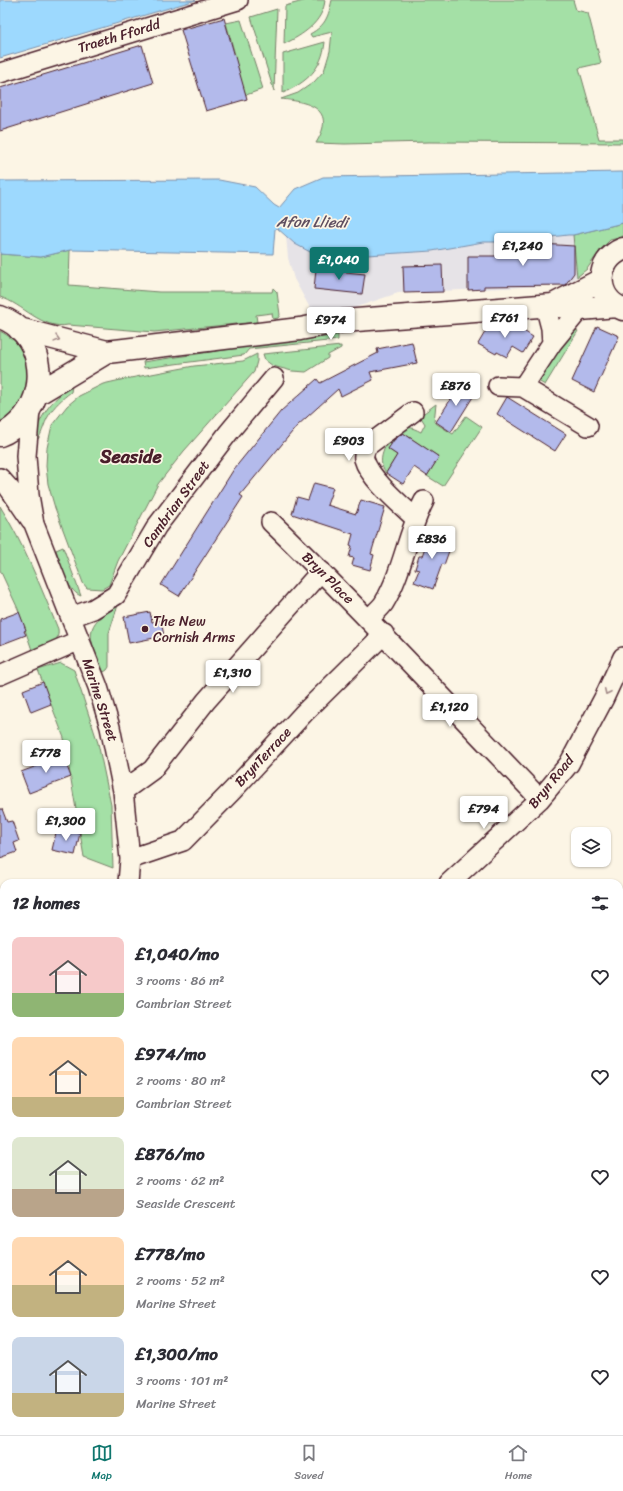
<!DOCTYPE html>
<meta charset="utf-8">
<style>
body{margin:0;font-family:Sriracha,sans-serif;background:#f7f7f7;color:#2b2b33;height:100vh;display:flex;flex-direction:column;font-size:15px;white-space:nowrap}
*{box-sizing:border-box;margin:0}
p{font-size:13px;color:#7c7c81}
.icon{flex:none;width:22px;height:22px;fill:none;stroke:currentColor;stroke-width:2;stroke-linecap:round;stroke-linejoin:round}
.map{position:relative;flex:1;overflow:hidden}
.details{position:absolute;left:0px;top:879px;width:623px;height:556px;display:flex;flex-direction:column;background:#fff;border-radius:12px 12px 0 0;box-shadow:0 1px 3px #0004}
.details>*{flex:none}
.fabs{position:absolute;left:571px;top:827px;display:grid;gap:8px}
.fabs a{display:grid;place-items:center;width:40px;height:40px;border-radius:8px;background:#fff;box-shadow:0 1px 3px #0004;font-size:20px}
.price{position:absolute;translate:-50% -34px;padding:0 9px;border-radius:4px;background:#fff;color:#222;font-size:13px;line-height:26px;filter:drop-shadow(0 1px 2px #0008)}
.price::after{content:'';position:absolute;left:50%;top:24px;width:12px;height:9px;margin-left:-6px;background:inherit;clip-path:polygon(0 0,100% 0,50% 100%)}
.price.current{background:#0f766e;color:#fff}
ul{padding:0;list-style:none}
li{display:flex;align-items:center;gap:12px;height:100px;padding:0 12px}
li span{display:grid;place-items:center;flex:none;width:112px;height:80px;border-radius:8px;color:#555}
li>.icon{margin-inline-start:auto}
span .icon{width:48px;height:48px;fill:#fffc;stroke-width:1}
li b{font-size:17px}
h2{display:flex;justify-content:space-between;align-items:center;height:48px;padding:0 12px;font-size:17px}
.tabs{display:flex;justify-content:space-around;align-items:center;height:56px;border-top:1px solid #e1e1e2;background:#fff;font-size:11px;color:#7c7c81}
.tabs a{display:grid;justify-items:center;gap:2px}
.tabs .current{color:#0f766e}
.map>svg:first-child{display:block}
.built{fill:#e6e3e7}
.green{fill:#a4e0a6;stroke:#778068}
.water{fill:#9dd9fe;stroke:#7c8faa}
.building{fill:#b3baeb;stroke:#4a1f2b}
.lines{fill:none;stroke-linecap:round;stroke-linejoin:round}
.street-casing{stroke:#4a1f2b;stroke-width:22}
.secondary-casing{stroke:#4a1f2b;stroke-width:25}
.street{stroke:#fcf5e5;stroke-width:19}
.secondary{stroke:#fcf5e5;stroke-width:22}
.rail{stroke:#4a1f2b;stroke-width:3}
.oneway{stroke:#a38a88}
.poi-dot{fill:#4a1f2b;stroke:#fcf5e5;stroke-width:1.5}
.labels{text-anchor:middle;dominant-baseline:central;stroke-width:3.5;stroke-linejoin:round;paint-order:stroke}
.street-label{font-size:14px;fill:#4a1f2b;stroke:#fcf5e5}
.poi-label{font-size:14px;fill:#4a1f2b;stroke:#fcf5e5;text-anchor:start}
.water-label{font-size:15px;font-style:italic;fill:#5f4e60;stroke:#fcf5e5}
.district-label{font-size:18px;font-weight:bold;fill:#4a1f2b;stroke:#fcf5e5}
</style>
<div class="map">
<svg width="623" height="1435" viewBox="0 0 623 1435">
<rect width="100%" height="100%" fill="#fcf5e5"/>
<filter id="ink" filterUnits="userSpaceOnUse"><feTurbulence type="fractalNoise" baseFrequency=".025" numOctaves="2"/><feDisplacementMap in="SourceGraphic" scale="8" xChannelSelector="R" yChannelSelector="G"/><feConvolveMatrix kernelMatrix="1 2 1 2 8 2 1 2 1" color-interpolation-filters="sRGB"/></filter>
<g filter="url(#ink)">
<path class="built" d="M568,235H573L577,277L565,285L398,293L339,313L323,314L310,308L294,279L288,258L286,236L295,244L335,257L432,251L483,242H508Z"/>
<path class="green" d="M307,0H325C323,22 303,35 284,44L285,6Z
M332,0H573L576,10L588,13L601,63L579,68L599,139H623V143L429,142L345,144L316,143C337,109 310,102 281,99L298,93L314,82L324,71L330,51L332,32L312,37L310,34C326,25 328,17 332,0Z
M277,9L274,91L251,17Z
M241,20L263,89L246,95L230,57L235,55L226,23Z
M325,42C322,69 307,82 283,93V54Z
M623,223V237L610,240L601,249L587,269L577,277L573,235Z
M70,250L69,285L159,292H272L273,288L277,292L280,315L278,318L273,319L272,313L256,315L257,322L154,332L68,325C42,330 23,304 0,297V254L41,257Z
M574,329L578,331L545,385L538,381Z
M0,331C9,336 18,342 23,352C33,371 29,398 13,413C9,417 4,419 0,422Z
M338,333V340L249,349L244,355L144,368L143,362Z
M341,346V348L328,355V358L306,372L292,371L273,366L265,360L263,354Z
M257,354V361L254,372L184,451L158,484L118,561L109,585L102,589L87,588L83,583L55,508L48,484L46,466L47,448L52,425L67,406L79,396L103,384L125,379L194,366L243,361Z
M72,386L71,392C62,399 54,406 49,415C43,424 42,438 34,443C38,418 50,400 72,386Z
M436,404L434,422L453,434L466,416L482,427L443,486L427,476L439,457L400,431L388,449L397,455L386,473C374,459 389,440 396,429C406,425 411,427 421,432L425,424L420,416Z
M0,506C24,545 41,587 58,629C60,645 46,647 33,653L18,609L0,570Z
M63,547L81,596C66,590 61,564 56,550Z
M118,605L109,633V667L107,670L104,672L103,671C88,637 82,625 118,605Z
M61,663L74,670L98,743L111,805L113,868L84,857L64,738L38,670Z
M623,1049V1109H619V1070Z"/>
<path class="water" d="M0,0H196L0,58Z
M623,172V223L573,235H568L508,242H483L432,251L335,257L314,254L295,244L277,228L275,229L273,254L70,250L41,257L0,254V181L219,180L255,187L274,205L279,208L295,189L323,177Z"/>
<path class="building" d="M224,18L247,99L206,111L181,30Z
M142,45L153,83L0,131V88Z
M508,242L574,246V273L565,285L484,286V289L468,290V256H509Z
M442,265L443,292L404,293L403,266Z
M316,269L365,274L362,294L314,289Z
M491,322H494L508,331L513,324L533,337L523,353L513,347L507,357L497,352L496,354L478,344Z
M597,326L619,336L594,392L572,381Z
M412,342L417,363L370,372L373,380L341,396L338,389L297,426L240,495L243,497L179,596L161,585L234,469L281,411L317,379L320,383L378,353L377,349Z
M460,385H465L476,392L451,432L436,422Z
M507,397L566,434L555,451L497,414Z
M403,433L439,457L427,476L414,467L403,484L386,473L397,455L388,449L394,440Z
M314,483L333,488L327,505L356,514L361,500L385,507L371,554L374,555L370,570L352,565L354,558L349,557L352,546L350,545L353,534L292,514L297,497L308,500Z
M431,530L450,537L445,550L449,551L444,565L442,564L433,589L414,582L419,570L415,569L419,556H422Z
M19,612L26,630L24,631L26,635L0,645V619Z
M150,612L152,622L161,620L164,636L129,643L124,617Z
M43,682L51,704L31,712L23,690Z
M63,756L71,777L29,793L21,772Z
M0,809H2L7,822L12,821L19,841L14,843L17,852L0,858Z
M57,828L80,833L75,855L52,850Z"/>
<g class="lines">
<defs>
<path id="street" d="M0,73L238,0
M545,305L551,328L552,343
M498,386L523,387L588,426
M523,387L552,343L580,309
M30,410L26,456L29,495L34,524L98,687L110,727L123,791L130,859L128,883
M413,412L366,447C365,451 363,455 364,459C369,478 400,504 415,518
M0,478L9,488L31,520
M271,522C364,612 451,707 540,799
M71,617L93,609L116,595L157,526L229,432L274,378
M369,619C373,614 380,609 384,603C403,571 407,534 424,501
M0,675L80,640
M123,791L152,770L206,701L321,571
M130,859L183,841L233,790L304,713L384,634
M449,883L540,799L569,764L604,698L623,657
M619,965L623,944
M0,1041L4,1038
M0,1124L4,1125
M0,1407L4,1408
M17,1435L18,1431
M537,1435V1431"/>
<path id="secondary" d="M623,249C595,260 594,298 623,309
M553,305L601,280
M0,317C41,331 50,386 24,417C18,424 9,432 0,435
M19,329L107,352L300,329L343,321L553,305L580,309L617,306
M37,394L107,352"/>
</defs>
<use href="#street" class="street-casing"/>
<use href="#secondary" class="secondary-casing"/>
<use href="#street" class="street"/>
<use href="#secondary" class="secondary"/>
<path class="rail" d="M619,1182L623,1160
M619,1232L623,1211
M578,1435L579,1431
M586,1435L587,1431"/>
</g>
<defs><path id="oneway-chevron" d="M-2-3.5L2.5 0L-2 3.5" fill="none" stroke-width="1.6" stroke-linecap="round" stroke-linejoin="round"/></defs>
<g class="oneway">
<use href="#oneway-chevron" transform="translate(57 339) rotate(15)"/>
<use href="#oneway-chevron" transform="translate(607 692) rotate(115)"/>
</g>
</g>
<circle class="poi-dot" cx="145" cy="629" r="4"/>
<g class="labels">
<g class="street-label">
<text transform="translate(119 36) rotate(-17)">Traeth Ffordd</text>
<text transform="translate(176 504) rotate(-54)">Cambrian Street</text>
<text transform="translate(328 578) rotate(45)">Bryn Place</text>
<text transform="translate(100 700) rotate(72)">Marine Street</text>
<text transform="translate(263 757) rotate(-47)">BrynTerrace</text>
<text transform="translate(551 782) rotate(-51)">Bryn Road</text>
</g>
<g class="poi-label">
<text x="153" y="621">The New<tspan x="153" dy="16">Cornish Arms</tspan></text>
</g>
<g class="water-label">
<text transform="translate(312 222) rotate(1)">Afon Lliedi</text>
</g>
<g class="district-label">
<text x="131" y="457">Seaside</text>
</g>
</g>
</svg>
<div class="fabs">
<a><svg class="icon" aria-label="layers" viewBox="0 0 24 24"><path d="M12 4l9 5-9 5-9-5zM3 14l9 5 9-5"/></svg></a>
</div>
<b class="price" style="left:523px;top:267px">£1,240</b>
<b class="price current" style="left:339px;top:281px">£1,040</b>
<b class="price" style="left:505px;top:339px">£761</b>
<b class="price" style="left:331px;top:341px">£974</b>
<b class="price" style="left:456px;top:407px">£876</b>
<b class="price" style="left:349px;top:462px">£903</b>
<b class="price" style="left:432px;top:560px">£836</b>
<b class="price" style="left:233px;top:694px">£1,310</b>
<b class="price" style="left:450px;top:728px">£1,120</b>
<b class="price" style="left:46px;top:774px">£778</b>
<b class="price" style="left:484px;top:830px">£794</b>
<b class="price" style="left:66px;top:842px">£1,300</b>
<section class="details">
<h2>12 homes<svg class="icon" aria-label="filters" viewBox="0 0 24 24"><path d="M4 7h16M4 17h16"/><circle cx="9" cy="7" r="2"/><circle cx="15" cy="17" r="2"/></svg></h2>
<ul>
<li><span style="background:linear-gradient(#f6c9c9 70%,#8fb573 0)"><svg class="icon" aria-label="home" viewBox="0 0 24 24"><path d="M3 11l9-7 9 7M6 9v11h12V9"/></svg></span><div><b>£1,040/mo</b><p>3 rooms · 86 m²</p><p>Cambrian Street</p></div><svg class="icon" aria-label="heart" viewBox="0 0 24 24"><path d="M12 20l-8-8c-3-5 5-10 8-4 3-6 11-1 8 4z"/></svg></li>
<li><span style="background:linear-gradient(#ffd9b3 75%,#c2b280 0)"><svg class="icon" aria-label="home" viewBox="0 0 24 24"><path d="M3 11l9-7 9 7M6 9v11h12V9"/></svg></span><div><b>£974/mo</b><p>2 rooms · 80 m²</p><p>Cambrian Street</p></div><svg class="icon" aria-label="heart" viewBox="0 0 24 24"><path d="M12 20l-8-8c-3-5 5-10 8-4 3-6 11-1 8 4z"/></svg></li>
<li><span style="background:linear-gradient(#dfe7d0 65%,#b9a48a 0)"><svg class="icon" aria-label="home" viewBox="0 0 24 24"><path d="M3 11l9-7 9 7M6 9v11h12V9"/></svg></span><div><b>£876/mo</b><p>2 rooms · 62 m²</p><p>Seaside Crescent</p></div><svg class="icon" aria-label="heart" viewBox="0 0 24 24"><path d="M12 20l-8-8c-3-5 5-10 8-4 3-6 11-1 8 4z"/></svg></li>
<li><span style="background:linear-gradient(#ffd9b3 60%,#c2b280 0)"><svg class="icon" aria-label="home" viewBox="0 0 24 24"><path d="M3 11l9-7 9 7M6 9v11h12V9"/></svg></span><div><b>£778/mo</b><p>2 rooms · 52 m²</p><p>Marine Street</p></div><svg class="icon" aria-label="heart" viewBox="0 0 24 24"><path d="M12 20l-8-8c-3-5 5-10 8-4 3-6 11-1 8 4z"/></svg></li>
<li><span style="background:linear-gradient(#c9d6e8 70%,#c2b280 0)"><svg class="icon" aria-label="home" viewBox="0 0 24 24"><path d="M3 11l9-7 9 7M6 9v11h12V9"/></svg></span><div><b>£1,300/mo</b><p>3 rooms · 101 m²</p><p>Marine Street</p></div><svg class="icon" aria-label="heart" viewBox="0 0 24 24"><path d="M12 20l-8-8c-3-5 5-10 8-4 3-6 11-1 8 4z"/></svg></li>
</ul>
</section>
</div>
<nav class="tabs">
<a class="current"><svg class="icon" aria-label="map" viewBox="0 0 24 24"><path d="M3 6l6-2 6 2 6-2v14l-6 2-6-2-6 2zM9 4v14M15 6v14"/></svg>Map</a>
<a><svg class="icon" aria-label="saved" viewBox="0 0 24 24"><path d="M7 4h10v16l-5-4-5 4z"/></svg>Saved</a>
<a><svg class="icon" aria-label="home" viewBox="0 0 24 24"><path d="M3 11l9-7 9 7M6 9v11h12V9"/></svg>Home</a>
</nav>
